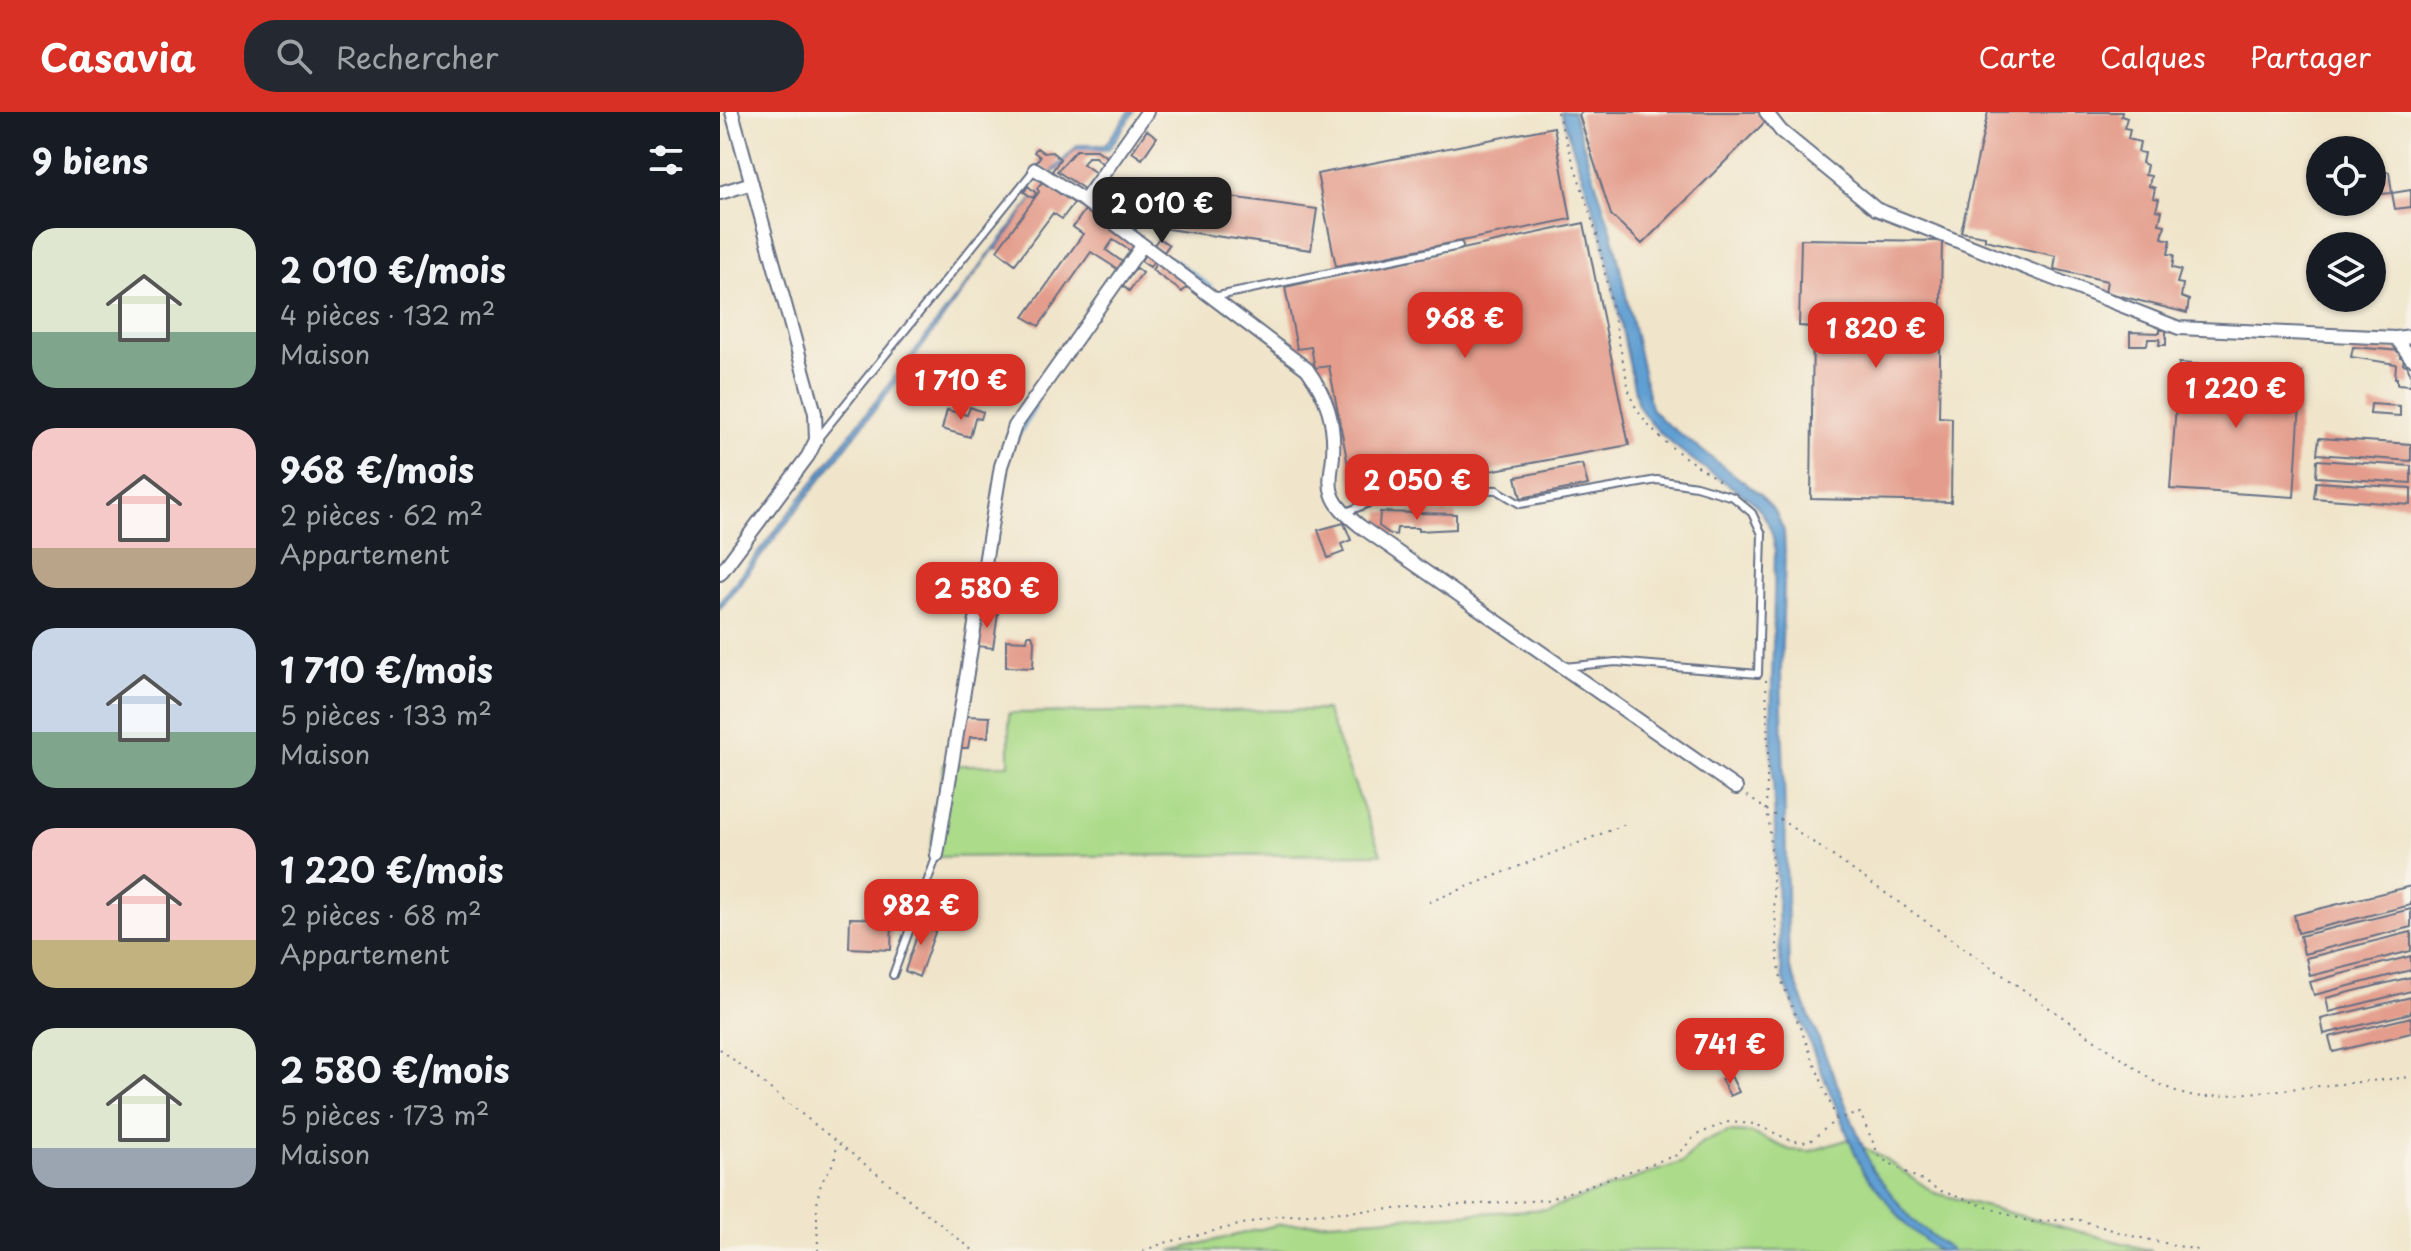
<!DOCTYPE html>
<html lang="fr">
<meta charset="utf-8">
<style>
body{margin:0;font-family:"Playpen Sans",sans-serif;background:#242831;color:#f1f3f6;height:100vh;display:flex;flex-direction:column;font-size:30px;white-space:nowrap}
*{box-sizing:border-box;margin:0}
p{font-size:26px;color:#9ea1a6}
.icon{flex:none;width:44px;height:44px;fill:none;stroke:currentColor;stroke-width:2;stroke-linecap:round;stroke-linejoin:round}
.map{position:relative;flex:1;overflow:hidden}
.side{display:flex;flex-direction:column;background:#171b24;width:720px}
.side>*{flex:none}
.fabs{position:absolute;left:1586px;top:24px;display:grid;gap:16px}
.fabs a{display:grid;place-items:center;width:80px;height:80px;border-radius:50%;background:#171b24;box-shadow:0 2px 6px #0004;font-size:40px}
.price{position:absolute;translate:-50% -68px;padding:0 18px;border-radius:16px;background:#d93025;color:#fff;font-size:26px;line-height:52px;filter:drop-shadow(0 2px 4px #0008)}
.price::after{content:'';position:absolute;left:50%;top:48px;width:24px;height:18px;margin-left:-12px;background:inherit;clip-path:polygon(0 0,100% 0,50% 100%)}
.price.current{background:#222;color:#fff}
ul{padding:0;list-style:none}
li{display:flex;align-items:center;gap:24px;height:200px;padding:0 32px}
li span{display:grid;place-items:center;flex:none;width:224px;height:160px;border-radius:24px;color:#555}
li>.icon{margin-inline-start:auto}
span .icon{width:96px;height:96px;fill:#fffc;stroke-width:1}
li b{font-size:34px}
h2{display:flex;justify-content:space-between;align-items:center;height:96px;padding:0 32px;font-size:34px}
header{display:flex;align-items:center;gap:48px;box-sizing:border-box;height:112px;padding:0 40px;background:#d93025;color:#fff}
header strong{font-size:38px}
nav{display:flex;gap:44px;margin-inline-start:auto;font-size:28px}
.search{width:560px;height:72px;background:#242831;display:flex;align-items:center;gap:20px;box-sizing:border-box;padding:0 28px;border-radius:32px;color:#9ea1a6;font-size:30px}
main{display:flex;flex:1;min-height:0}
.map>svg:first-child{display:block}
.green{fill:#acdb89;stroke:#648574;stroke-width:2}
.water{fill:#619fd2;stroke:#3e6798;stroke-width:2}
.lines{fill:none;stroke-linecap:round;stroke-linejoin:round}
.stream{stroke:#619fd2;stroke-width:4}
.building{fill:#e49d8c}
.lane-casing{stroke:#666f84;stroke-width:10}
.street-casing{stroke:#666f84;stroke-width:16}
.path{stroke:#666f84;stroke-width:2;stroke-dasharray:2 6;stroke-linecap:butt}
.lane{stroke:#fff;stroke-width:6}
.street{stroke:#fff;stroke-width:12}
</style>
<header>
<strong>Casavia</strong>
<div class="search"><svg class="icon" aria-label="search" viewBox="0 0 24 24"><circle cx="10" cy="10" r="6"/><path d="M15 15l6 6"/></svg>Rechercher</div>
<nav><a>Carte</a><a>Calques</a><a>Partager</a></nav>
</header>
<main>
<section class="side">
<h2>9 biens<svg class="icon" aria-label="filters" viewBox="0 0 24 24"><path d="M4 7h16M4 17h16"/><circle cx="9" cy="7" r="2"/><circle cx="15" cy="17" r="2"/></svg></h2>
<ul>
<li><span style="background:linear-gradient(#dfe7d0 65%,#7fa58c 0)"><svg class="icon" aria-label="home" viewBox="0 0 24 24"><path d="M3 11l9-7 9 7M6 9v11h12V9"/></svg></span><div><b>2 010 €/mois</b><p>4 pièces · 132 m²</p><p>Maison</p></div></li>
<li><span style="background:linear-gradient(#f6c9c9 75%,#b9a48a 0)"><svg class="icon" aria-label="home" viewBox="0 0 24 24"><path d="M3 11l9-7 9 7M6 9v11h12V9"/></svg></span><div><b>968 €/mois</b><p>2 pièces · 62 m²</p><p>Appartement</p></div></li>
<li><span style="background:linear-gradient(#c9d6e8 65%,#7fa58c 0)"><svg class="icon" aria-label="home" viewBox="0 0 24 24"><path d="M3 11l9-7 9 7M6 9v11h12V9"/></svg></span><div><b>1 710 €/mois</b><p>5 pièces · 133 m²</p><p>Maison</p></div></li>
<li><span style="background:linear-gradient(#f6c9c9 70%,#c2b280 0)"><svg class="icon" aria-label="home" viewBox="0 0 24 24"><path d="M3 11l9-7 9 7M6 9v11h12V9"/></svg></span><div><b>1 220 €/mois</b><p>2 pièces · 68 m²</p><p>Appartement</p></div></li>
<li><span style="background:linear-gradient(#dfe7d0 75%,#9aa5b1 0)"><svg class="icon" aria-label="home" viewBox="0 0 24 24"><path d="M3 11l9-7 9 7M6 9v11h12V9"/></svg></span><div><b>2 580 €/mois</b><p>5 pièces · 173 m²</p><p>Maison</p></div></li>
</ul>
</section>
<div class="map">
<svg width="1691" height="1139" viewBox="0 0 1691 1139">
<rect width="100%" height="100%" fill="#f7f3e8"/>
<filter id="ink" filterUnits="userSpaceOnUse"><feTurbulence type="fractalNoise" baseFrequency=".0125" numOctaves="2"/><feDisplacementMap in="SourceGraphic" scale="16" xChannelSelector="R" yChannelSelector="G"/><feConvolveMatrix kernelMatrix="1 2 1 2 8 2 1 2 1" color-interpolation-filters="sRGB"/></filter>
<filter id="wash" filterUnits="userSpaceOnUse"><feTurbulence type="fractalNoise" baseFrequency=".006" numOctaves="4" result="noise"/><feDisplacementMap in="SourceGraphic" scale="32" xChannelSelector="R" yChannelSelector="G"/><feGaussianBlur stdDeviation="1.8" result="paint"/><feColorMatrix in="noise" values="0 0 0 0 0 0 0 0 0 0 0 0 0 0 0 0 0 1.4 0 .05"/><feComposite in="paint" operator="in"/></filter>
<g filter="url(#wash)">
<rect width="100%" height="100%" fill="#f0e5ca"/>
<path class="green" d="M606,598L661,742L209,745L224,653H289V601Z
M1008,1020L1032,1021L1070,1038L1091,1039L1129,1027L1165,1047L1215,1081L1432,1139H451L557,1113L828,1097L963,1050L981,1031Z"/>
<path class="water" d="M409,0H414L388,38H356L339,57L331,61L358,33H385Z
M841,0H853L893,124L931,296L943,309L1041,383L1056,401L1064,419L1065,442L1061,559L1069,854L1152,1057L1192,1108L1232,1139H1218L1187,1114L1142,1058L1063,866L1060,847L1051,617L1055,438C1053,417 1046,404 1032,389C998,364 933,327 917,290L883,126Z
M313,86L277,138L274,137L181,264L0,497V490Z"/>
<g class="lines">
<path class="stream" d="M453,147L491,175
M514,191L550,218L587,250
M595,259C613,278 620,307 619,333
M295,329L315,295"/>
</g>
<g id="blocks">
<path class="building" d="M862,0H1042L1049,6L922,132L891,103L859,3Z
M1268,0H1402L1401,4L1407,6L1404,16L1410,17L1408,27L1420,30L1418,40L1424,41L1422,51L1427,53L1425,63L1431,64L1429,74L1435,76L1433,86L1439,87L1436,98L1442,99L1439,112L1445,113L1442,126L1451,128L1448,142L1454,143L1452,156L1461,158L1457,171L1463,172L1461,185L1469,188L1467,201L1385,180L1387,169L1334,157L1336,144L1265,128V124L1241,120Z
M834,15L851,107L616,154L597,62Z
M427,18L437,25L422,47L412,40Z
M317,36L324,41L332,40L340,47L331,61L316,50L320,45L314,40Z
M356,38H377L388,46L383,52L375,45H368L363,52L376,61L364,77L337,59Z
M1655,60H1669L1672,81L1659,82Z
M322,70L354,91L342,107L333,101L295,152L277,138L319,80L317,76Z
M308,74L316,81L313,86L304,80Z
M404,77L421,90L415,98L424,104L416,117L402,107L410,95L408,94L400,106L389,98Z
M452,77L597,97L591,138L447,117Z
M1691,78V95L1675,97L1672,81Z
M365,98L414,134L411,139L393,128L386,138L404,151L399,158L371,140L319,214L304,205L363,122L353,115Z
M864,111L909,333L634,384L609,254L595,256L591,235L577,237L565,175Z
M439,126L449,133L444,140L434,133Z
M1081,127L1222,129L1219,305L1232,306L1231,390L1091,387L1093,215L1079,214Z
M426,141L435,147L430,155L421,149Z
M438,149L457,162L455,166L467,175L462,180L432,158Z
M416,156L422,161L409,179L403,174Z
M1440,218H1446V233H1439L1440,227H1428L1427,233H1410V220L1440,221Z
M1633,235L1681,239L1680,245L1684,246L1683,252L1687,253L1691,263V273L1677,272V266H1675L1676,252L1631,245Z
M1459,251L1582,260L1574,385L1450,377Z
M1651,292L1680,294V304L1650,302Z
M250,295L263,300L261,307L255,306L250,325L222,317L227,298L247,303Z
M1599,326L1691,332V349L1597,342Z
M1597,348L1691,354V371L1596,365Z
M862,352L868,373L801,386L796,365Z
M1596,370L1691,376V393L1594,386Z
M660,400L736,402V417L698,419V416H677L676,423L670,422L659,414Z
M624,411L631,428L621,432L624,440L608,446L598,418Z
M262,499L278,502L273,536L257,534Z
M308,523H312L314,529L313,556L286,555V528L307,529Z
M245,604L270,605L268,625H250L248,636H240Z
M1691,774V793L1578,821L1574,803Z
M1691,797V815L1584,842L1580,824Z
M130,806L172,807L171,838L129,836Z
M203,806L218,812L199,865L185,859Z
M1691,820V839L1590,864L1586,846Z
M1691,844V858L1594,883L1590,870Z
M1691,865V879L1609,900L1606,886Z
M1691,885V901L1604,922L1601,907Z
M1691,905V921L1613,940L1609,925Z
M1011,964L1019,980L1010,984L1001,967Z"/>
</g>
</g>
<g filter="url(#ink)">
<use href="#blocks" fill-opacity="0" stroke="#666f84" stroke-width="2"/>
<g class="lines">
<defs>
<path id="lane" d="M493,185L739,134
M99,325L315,57
M624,401L661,386L714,376L777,378L800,392L937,368L976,374L1013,385L1032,401L1042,422L1038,562L896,550L844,555
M173,863L217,743"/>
<path id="street" d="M427,0L367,85L366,90L587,257C607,285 615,309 613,344C612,356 608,370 612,381C616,395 629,405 640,414L1016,676
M1046,0L1061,19L1156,97L1459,216L1676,226L1691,224
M315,57L366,90
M0,81L32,71
M1676,226L1691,246
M0,462L88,344L96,328L95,301L12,0
M217,743L281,354L295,314L422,134"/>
</defs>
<use href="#lane" class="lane-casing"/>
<use href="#street" class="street-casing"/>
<path class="path" d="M837,0L877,123L910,283C926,324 966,345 1001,370
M1046,568L1048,640L1046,697L1049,707L1058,847L1061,867L1116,1006
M1027,684L1438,972L1468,984L1488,985L1691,965
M709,790L906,712
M0,937L254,1139
M98,1139C98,1119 95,1098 99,1079C104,1058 118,1056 116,1031
M423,1139L444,1131L556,1104L826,1088L957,1043L976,1023L1007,1010L1035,1012L1072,1029L1089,1030L1117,1007L1140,1001L1160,1046L1221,1079L1310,1110L1356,1107L1412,1124L1482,1139"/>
<use href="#lane" class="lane"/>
<use href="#street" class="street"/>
</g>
</g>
</svg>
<div class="fabs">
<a><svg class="icon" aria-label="locate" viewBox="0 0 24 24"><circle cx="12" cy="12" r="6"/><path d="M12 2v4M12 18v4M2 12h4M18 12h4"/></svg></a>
<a><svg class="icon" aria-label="layers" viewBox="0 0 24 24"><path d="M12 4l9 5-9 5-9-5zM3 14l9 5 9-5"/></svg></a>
</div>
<b class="price current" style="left:442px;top:133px">2 010 €</b>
<b class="price" style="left:745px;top:248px">968 €</b>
<b class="price" style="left:1156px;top:258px">1 820 €</b>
<b class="price" style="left:241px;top:310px">1 710 €</b>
<b class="price" style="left:1516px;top:318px">1 220 €</b>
<b class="price" style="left:697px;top:410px">2 050 €</b>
<b class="price" style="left:267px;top:518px">2 580 €</b>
<b class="price" style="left:201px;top:835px">982 €</b>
<b class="price" style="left:1010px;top:974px">741 €</b>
</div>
</main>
